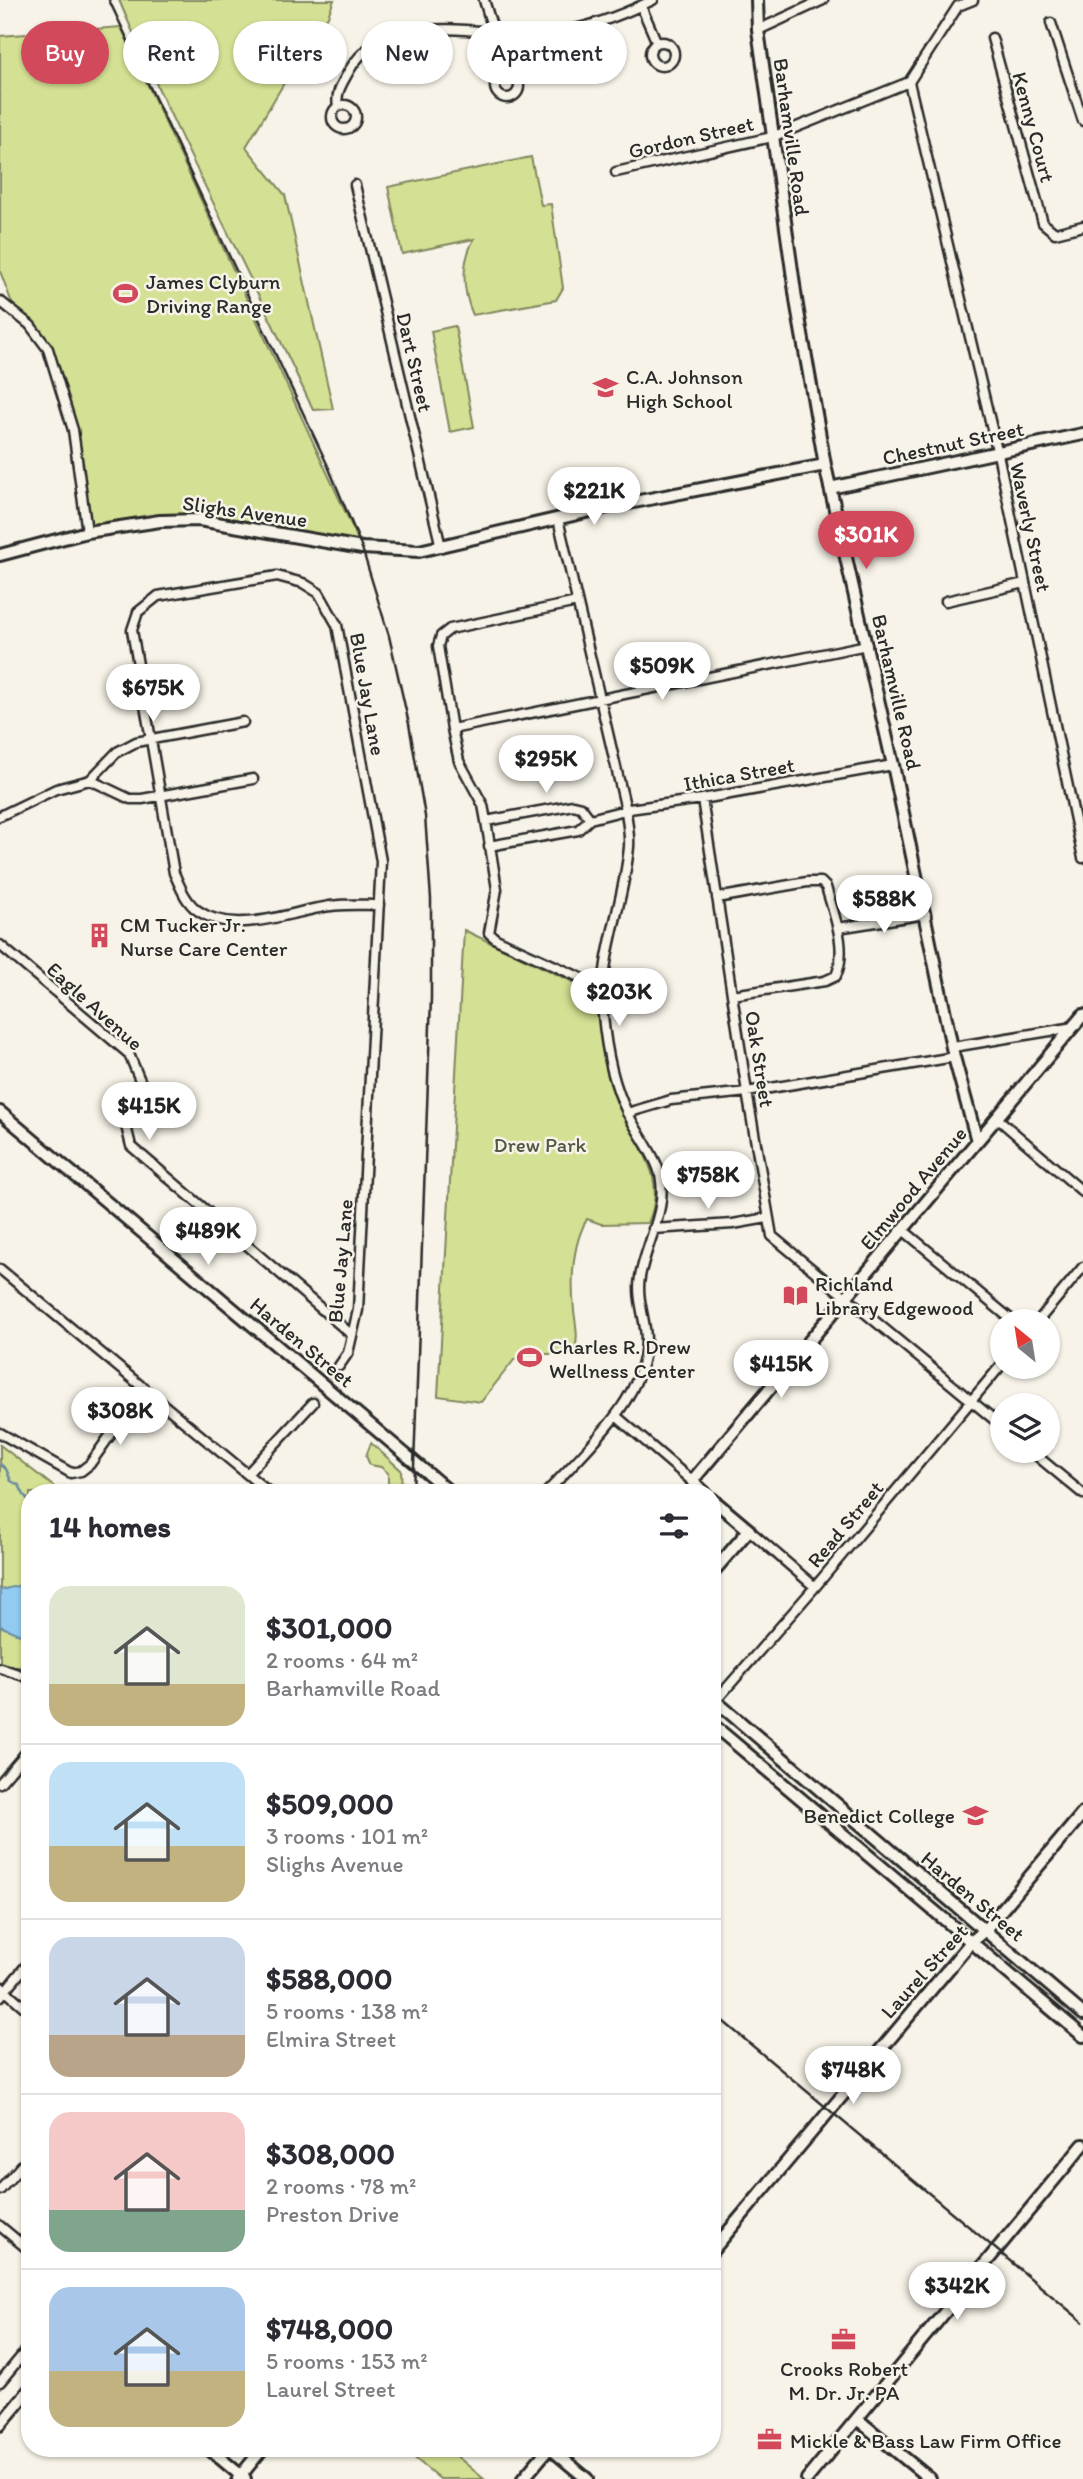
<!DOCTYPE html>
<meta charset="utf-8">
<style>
body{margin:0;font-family:Itim,sans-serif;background:#f7f7f7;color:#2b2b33;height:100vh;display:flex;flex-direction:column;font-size:26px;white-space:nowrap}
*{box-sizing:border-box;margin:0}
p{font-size:23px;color:#7c7c81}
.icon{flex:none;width:38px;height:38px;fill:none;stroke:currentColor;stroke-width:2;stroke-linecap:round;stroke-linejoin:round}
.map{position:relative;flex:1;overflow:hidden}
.sheet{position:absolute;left:21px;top:1484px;width:700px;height:973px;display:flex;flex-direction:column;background:#fff;border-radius:28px;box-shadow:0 2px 5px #0004}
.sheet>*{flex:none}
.top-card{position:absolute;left:21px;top:21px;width:700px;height:63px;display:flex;gap:14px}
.needle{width:46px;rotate:330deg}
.controls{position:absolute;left:990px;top:1309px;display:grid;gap:14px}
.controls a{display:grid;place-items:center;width:70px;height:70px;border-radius:50%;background:#fff;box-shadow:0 2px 5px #0004;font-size:35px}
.price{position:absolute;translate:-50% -60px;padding:0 16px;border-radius:24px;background:#fff;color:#222;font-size:23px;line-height:46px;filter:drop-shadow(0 2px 4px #0008)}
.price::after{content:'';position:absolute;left:50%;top:42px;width:21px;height:16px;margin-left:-10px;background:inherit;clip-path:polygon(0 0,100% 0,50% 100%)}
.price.selected{background:#d1495b;color:#fff}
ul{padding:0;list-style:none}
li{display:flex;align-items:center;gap:21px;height:175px;padding:0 28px}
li+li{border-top:2px solid #e1e1e2}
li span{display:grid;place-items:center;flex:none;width:196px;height:140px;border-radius:21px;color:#555}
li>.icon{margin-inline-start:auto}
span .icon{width:84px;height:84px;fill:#fffc;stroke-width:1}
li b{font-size:30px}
h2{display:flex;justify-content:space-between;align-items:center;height:84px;padding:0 28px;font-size:30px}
.tag{padding:0 24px;border-radius:32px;background:#fff;box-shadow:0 2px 5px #0004;font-size:24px;line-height:63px}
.tag.selected{background:#d1495b;color:#fff}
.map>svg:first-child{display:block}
.green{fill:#d4e093;stroke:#80865f;stroke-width:2}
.water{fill:#92cbf1;stroke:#698ba2;stroke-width:2}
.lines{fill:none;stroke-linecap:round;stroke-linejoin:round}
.stream{stroke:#698ba2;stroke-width:2.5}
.street-tunnel{stroke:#cecbc2;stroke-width:8;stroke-dasharray:8 4;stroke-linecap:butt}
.street-casing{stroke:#2b2b2b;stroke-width:13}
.secondary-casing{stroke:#2b2b2b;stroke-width:16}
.street{stroke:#f7f3e8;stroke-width:8}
.secondary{stroke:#f7f3e8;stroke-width:10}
.rail{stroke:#2b2b2b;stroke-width:2.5}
.labels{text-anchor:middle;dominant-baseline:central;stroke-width:5;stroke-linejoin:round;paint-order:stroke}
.street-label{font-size:21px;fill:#2b2b2b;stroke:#f7f3e8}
.poi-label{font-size:21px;fill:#2b2b2b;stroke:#f7f3e8;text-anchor:start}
.park-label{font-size:21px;fill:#555845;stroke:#f7f3e8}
</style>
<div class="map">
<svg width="1083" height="2479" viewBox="0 0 1083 2479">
<rect width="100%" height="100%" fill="#f7f3e8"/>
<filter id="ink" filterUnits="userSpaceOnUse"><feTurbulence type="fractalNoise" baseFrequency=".0143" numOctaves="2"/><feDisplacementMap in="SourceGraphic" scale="14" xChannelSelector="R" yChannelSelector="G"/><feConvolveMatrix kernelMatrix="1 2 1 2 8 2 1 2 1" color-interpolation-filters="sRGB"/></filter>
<g filter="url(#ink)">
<path class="green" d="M119,0H334L328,16L299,58L246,147L285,195L333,409L313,410C250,272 178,139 119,0Z
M121,27L362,548L195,520L87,532L73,430L48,349L16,314L0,271V36Z
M531,157L541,205L551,204L563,288L556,300L473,315C462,290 461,263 474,239L402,254L388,187Z
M455,326L474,427L450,432L431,331Z
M464,930L598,994C598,1029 603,1066 616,1099C633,1142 670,1173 648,1223L601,1224L587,1219C572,1245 571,1281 574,1311C576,1326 579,1339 574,1354H527L514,1360L481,1402L438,1396Z
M371,1443L401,1470L402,1493H388V1473L381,1467L370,1465L366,1456Z
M0,1445L62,1493H30V1669L0,1663Z
M406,2448H447L484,2479H440L405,2450Z"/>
<path class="water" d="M30,1583V1639L0,1626V1590Z"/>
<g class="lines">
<path class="stream" d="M0,1464L6,1469L11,1481L19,1485L24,1495L30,1502"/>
<path class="street-tunnel" d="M313,1403L339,1366"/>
<defs>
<path id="street" d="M484,0L494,33L501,75
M641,6L657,43
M1051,23L1083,121
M758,30L823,0
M992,38L1043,223L1055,233L1083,226
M650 54a12 12 0 1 1 24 0a12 12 0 1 1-24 0Z
M495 86a12 12 0 1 1 24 0a12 12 0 1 1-24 0Z
M909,82L998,454L1083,858
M332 117a12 12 0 1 1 24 0a12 12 0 1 1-24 0Z
M338,106C335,93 343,82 349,71C387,3 489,40 551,33C587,29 620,16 653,0
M616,172L772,137L909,82L958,6L973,0
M355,185L441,547
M0,301L30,325L48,349L73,430L87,532
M946,601L1025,583
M577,602L450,629L441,636L438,646L452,729L459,761L483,805L486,821L497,889L489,933L496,939L603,988
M452,729L867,645
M90,780L130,799H142L253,779
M702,799L747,1092L772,1236L1003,1427
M0,816L56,789L90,780L117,752L136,742L243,722
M486,821L573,805L581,807L590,819
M489,846L578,830L590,819L629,809L702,799L893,765
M717,898L807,882H821L826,887C834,915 848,948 836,976L825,981L732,995
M838,928L926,914
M0,945L129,1054L142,1085V1103L126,1126L131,1146L352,1335
M953,1047L1074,1027
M627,1113L671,1100L747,1092L954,1057
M997,1118L1083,1192
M653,1229L733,1224L767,1218
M903,1230L1013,1321
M0,1269L270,1493
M1038,1321L1083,1267
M339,1366L348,1353L358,1310L379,900L381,861L337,625L319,593L303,583L277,576L158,596L138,612L132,630L174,873C180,886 185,901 197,910C232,935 281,915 319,908C339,903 359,905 379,905
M616,1416L692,1481
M0,1433L71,1473L81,1471L90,1464L144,1387
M1031,1451L1083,1494
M248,1473L313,1403
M546,1493C583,1452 645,1400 646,1340C646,1319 636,1299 640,1277C646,1242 671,1204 658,1168C651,1149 636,1131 627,1112C612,1082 606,1048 603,1015C599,957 624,904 629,847C630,835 627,822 626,810L558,519
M749,1530L815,1587
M0,1668L30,1678
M712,1705L815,1587L1003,1363
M0,1783L30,1748
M0,1986L30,2012
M0,1997L30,1961
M0,2190L30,2156
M0,2226L30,2251
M0,2382L30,2346"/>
<path id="secondary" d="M757,0L758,30L797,306L825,465L893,765L954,1057L977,1141
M830,488L1083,434
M0,555L87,532L160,521L199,520L362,548L419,551L603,508L825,465
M0,1112L451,1493
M705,1493L692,1481L1083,1015
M712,1499L749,1530L712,1573
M712,1698L1083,2014
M712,1724L1083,2036
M712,2251L971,1942L984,1931L1083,1813
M857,2419L930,2479
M0,2425L30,2389
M208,2448L245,2479
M550,2448L587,2479
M238,2479L263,2448
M523,2479L549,2448
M807,2479L1083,2145"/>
</defs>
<use href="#street" class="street-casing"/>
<use href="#secondary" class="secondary-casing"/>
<use href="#street" class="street"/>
<use href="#secondary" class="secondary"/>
<path class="rail" d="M109,0L328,466L362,548L389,636L409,724L425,816L431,899V998L413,1493
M712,2012L1083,2322"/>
</g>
</g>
<defs>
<symbol id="stadium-bare" viewBox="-9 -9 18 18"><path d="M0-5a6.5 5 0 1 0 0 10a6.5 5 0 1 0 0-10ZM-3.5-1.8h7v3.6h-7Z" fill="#d1495b" stroke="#f7f3e8" stroke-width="2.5" paint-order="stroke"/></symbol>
<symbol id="school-bare" viewBox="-9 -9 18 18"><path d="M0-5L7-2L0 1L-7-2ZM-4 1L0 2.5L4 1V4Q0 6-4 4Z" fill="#d1495b" stroke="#f7f3e8" stroke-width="2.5" paint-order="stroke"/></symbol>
<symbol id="building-bare" viewBox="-9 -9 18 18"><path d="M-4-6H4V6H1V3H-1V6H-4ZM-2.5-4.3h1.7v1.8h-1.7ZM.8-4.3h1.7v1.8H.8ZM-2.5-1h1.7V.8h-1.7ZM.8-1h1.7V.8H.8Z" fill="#d1495b" stroke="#f7f3e8" stroke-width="2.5" paint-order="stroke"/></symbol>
<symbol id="library-bare" viewBox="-9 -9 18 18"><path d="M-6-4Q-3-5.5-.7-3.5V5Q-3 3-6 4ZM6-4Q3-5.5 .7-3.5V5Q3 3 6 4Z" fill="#d1495b" stroke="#f7f3e8" stroke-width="2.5" paint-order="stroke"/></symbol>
<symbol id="university-bare" viewBox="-9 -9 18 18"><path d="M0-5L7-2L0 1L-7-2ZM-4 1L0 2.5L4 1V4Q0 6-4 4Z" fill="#d1495b" stroke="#f7f3e8" stroke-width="2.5" paint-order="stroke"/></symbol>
<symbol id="office-bare" viewBox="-9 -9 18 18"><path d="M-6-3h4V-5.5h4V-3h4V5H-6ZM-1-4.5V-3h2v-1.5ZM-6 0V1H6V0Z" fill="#d1495b" stroke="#f7f3e8" stroke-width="2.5" paint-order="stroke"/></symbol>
</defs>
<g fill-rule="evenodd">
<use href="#stadium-bare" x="108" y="276" width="35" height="35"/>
<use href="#school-bare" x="588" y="370" width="35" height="35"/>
<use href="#building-bare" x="82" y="918" width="35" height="35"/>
<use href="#library-bare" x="778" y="1278" width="35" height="35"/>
<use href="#stadium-bare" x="512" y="1340" width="35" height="35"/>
<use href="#university-bare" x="958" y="1798" width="35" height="35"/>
<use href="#office-bare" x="826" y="2322" width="35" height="35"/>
<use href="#office-bare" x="752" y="2422" width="35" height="35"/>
</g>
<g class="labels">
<g class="street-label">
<text transform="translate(1034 127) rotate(75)">Kenny Court</text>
<text transform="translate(691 137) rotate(-13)">Gordon Street</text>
<text transform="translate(792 137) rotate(82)">Barhamville Road</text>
<text transform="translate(415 362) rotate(77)">Dart Street</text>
<text transform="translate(953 443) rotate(-12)">Chestnut Street</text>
<text transform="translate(245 511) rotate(8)">Slighs Avenue</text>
<text transform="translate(1031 527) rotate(78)">Waverly Street</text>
<text transform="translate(897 692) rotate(77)">Barhamville Road</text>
<text transform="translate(368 694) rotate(80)">Blue Jay Lane</text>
<text transform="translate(739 774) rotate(-10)">Ithica Street</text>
<text transform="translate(95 1006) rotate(42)">Eagle Avenue</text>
<text transform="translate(760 1059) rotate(81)">Oak Street</text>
<text transform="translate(913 1188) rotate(-50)">Elmwood Avenue</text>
<text transform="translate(340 1261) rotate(-85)">Blue Jay Lane</text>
<text transform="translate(302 1342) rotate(40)">Harden Street</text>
<text transform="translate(845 1524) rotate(-50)">Read Street</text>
<text transform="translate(973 1896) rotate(40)">Harden Street</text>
<text transform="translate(924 1971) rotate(-48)">Laurel Street</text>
</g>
<g class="poi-label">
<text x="146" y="281">James Clyburn<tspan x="146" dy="24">Driving Range</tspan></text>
<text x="626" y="376">C.A. Johnson<tspan x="626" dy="24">High School</tspan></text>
<text x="120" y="924">CM Tucker Jr.<tspan x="120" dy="24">Nurse Care Center</tspan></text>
<text x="815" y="1283">Richland<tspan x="815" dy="24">Library Edgewood</tspan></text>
<text x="549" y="1346">Charles R. Drew<tspan x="549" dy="24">Wellness Center</tspan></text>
<text x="955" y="1815" text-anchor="end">Benedict College</text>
<text x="844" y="2368" text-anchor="middle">Crooks Robert<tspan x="844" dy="24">M. Dr. Jr. PA</tspan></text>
<text x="790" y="2440">Mickle &amp; Bass Law Firm Office</text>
</g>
<g class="park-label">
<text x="540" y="1144">Drew Park</text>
</g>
</g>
</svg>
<div class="controls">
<a><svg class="needle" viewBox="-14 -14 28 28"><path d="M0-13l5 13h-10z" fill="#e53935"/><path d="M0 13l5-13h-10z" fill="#7c7c81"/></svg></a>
<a><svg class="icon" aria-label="layers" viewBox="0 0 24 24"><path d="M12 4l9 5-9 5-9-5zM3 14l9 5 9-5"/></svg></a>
</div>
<b class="price" style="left:594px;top:527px">$221K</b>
<b class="price selected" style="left:866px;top:571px">$301K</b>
<b class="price" style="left:662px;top:702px">$509K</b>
<b class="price" style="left:153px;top:724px">$675K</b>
<b class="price" style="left:546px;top:795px">$295K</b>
<b class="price" style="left:884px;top:935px">$588K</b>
<b class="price" style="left:619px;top:1028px">$203K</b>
<b class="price" style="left:149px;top:1142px">$415K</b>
<b class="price" style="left:708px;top:1211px">$758K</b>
<b class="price" style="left:208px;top:1267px">$489K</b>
<b class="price" style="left:781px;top:1400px">$415K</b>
<b class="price" style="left:120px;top:1447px">$308K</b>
<b class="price" style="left:853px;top:2106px">$748K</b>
<b class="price" style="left:957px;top:2322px">$342K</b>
<div class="top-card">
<a class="tag selected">Buy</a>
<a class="tag">Rent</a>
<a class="tag">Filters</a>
<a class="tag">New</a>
<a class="tag">Apartment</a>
</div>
<section class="sheet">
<h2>14 homes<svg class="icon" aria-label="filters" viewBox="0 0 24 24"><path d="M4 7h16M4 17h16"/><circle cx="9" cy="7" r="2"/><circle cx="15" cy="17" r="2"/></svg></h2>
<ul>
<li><span style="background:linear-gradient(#dfe7d0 70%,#c2b280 0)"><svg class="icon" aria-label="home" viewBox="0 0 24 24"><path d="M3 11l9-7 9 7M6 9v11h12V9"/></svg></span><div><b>$301,000</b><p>2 rooms · 64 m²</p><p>Barhamville Road</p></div></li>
<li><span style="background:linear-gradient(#bfe0f5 60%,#c2b280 0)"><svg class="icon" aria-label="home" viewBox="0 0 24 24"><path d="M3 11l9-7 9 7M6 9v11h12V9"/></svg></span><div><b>$509,000</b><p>3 rooms · 101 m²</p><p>Slighs Avenue</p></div></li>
<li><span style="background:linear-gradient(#c9d6e8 70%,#b9a48a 0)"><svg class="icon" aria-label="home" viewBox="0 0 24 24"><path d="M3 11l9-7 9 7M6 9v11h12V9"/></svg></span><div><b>$588,000</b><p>5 rooms · 138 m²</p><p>Elmira Street</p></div></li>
<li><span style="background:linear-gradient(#f6c9c9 70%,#7fa58c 0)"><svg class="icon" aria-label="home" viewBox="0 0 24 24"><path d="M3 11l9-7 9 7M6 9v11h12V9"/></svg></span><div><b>$308,000</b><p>2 rooms · 78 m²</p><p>Preston Drive</p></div></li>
<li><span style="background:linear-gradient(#a9c7e8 60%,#c2b280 0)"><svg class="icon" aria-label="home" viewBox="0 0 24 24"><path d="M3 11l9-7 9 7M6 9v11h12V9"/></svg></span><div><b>$748,000</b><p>5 rooms · 153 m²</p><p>Laurel Street</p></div></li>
</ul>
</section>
</div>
